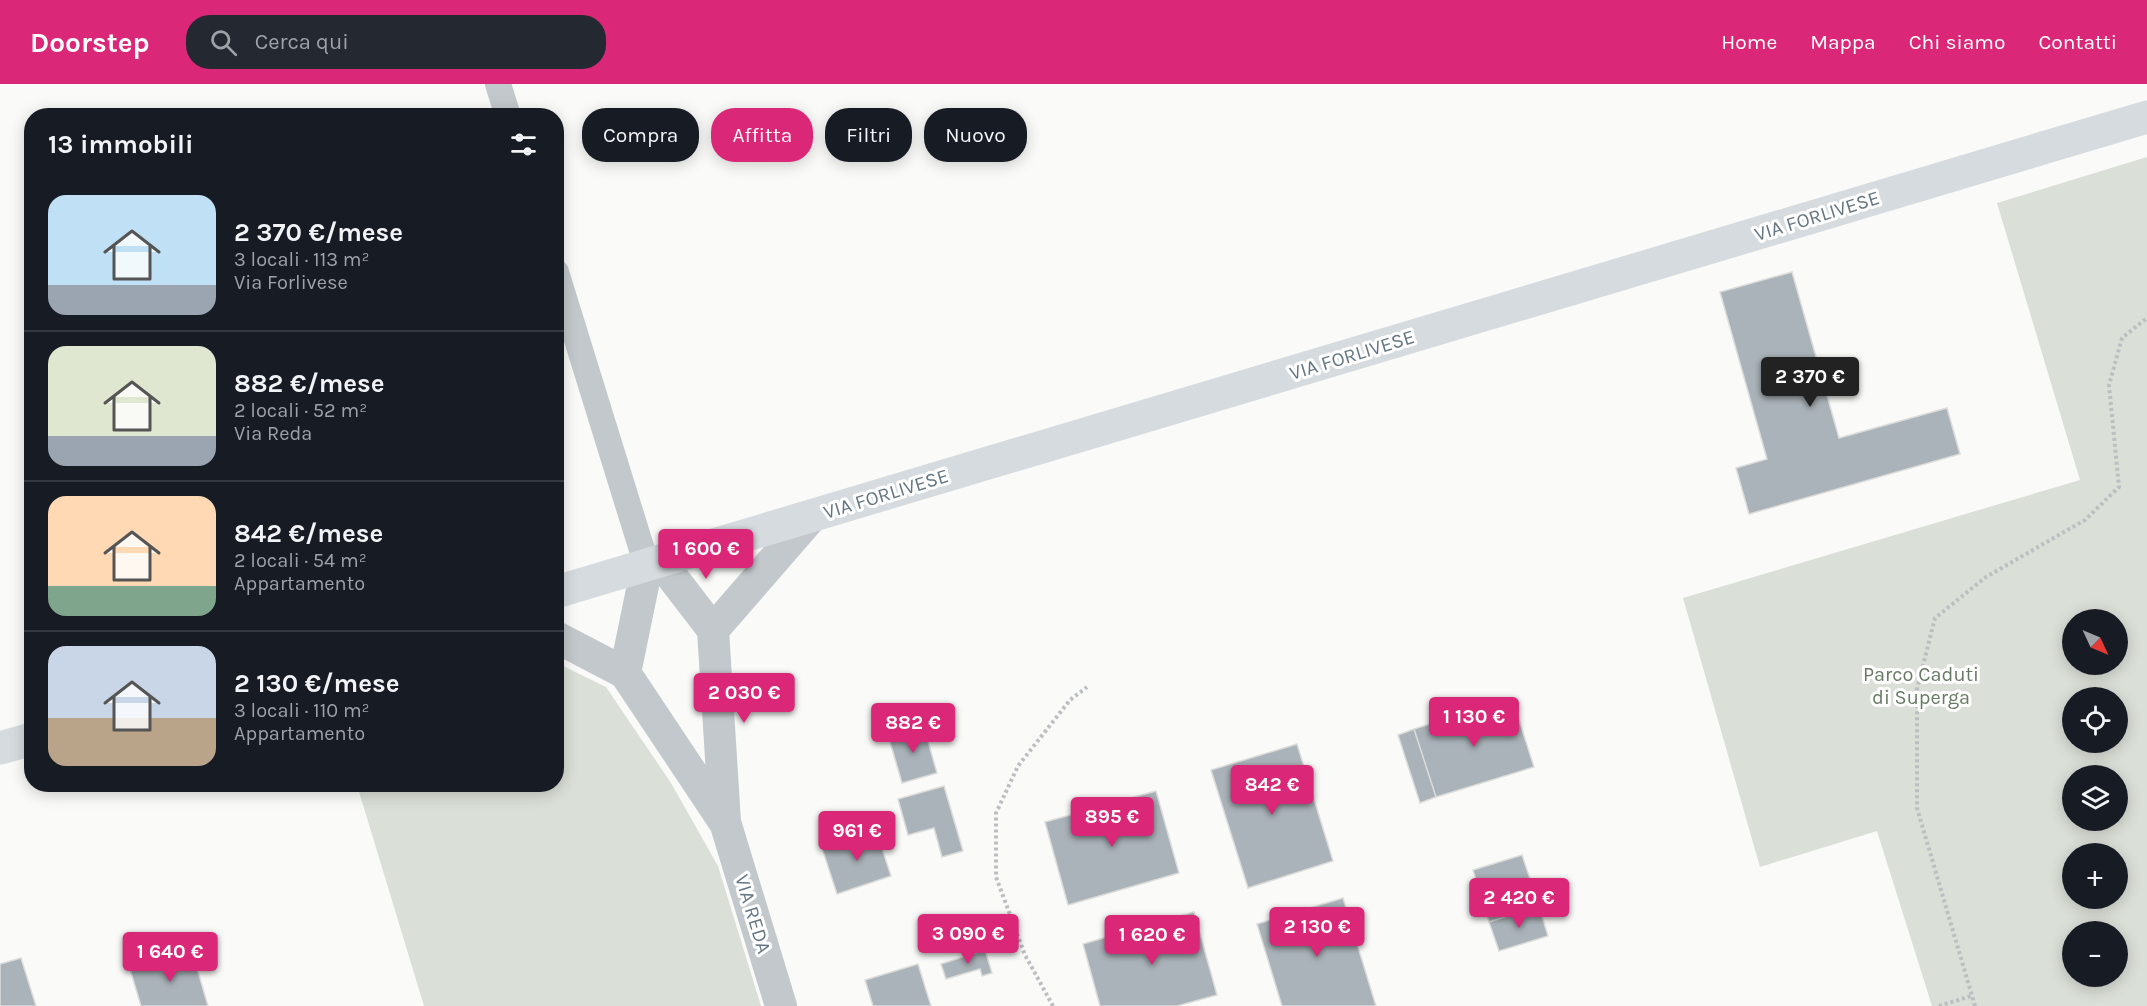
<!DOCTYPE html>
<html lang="it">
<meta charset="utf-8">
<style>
body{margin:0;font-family:Karla,sans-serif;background:#242831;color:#f1f3f6;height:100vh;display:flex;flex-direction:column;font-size:22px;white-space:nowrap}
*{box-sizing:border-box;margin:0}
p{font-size:20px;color:#9ea1a6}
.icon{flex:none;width:33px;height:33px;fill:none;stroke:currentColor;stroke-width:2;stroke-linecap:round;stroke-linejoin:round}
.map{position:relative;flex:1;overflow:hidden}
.details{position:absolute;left:24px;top:24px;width:540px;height:684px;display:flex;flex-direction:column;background:#171b24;border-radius:24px;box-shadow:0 3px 15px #0003}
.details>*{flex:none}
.guide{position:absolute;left:582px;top:24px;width:570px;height:54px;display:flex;gap:12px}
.needle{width:39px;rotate:134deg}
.tools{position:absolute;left:2062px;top:525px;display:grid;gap:12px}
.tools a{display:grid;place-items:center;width:66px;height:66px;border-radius:50%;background:#171b24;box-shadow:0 3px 15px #0003;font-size:30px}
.price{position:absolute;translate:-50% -51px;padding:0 14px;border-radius:6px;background:#db2777;color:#fff;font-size:20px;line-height:39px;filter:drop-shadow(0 2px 3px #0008)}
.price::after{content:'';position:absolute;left:50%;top:36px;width:18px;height:14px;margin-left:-9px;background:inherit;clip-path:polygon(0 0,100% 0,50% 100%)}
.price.selected{background:#222;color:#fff}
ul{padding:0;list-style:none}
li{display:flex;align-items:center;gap:18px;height:150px;padding:0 24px}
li+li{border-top:2px solid #363941}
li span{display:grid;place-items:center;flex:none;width:168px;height:120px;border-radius:18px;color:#555}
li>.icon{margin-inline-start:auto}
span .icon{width:72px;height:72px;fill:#fffc;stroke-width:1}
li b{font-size:26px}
h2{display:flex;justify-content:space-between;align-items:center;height:72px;padding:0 24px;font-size:26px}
.chip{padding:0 21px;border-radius:24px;background:#171b24;box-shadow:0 3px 15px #0003;font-size:21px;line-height:54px}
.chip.selected{background:#db2777;color:#fff}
header{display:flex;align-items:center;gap:36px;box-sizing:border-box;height:84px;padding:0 30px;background:#db2777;color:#fff}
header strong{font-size:28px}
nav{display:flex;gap:33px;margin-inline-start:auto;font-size:21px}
.search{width:420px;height:54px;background:#242831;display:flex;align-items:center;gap:15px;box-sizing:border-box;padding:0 21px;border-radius:24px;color:#9ea1a6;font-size:22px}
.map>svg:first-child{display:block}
.green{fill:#dadfd7;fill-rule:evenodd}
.building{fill:#aab3b9;stroke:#dcdcda;stroke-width:1.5}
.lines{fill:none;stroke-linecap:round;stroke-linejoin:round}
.path{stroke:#bbbfc2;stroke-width:4;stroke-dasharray:3 3;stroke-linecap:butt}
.minor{stroke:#c3c8cc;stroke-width:26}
.tertiary{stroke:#c3c8cc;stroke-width:32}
.primary{stroke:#d6dbdf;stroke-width:33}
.labels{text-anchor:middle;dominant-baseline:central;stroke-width:6;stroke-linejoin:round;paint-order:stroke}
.street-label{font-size:20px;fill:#657683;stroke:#fff}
.park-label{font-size:20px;fill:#687a64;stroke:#fff}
</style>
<header>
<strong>Doorstep</strong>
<div class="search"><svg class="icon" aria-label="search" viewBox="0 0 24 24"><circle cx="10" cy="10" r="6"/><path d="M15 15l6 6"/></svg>Cerca qui</div>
<nav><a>Home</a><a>Mappa</a><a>Chi siamo</a><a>Contatti</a></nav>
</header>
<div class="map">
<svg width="2147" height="922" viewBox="0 0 2147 922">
<rect width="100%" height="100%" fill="#fafaf8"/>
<path class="green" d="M2147,73V922H1932L1877,747L1760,783L1683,514L2080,396L1997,119ZM2073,536H2118V580H2073ZM2073,614H2118V658H2073ZM2073,692H2118V736H2073ZM2073,770H2118V814H2073ZM2073,848H2118V892H2073Z
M557,579L606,603L671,699L718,782L761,922H424L357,701L556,700Z"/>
<path class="building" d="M1792,188L1839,354L1947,324L1960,370L1749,430L1736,384L1767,375L1720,208Z
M1512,614L1534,683L1436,713L1414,645Z
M923,640L937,689L902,699L888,651Z
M1414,645L1436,713L1420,719L1398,651Z
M1297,660L1333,777L1248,804L1211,686Z
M944,702L963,767L942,773L934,744L908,751L898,715Z
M1156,707L1179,789L1068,821L1045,738Z
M876,746L891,792L837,810L822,764Z
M1522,771L1539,822L1489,838L1473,786Z
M1343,814L1376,922H1282L1257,840Z
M1539,822L1548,852L1499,867L1489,838Z
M1194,828L1217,911L1177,922H1100L1083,860Z
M985,866L992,889L982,892L980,885L946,895L941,880Z
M192,867L208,922H141L130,885Z
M21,874L36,922H0V880Z
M918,880L931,922H873L865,896Z"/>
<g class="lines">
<path class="path" d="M1053,922L1025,871L996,793V729L1018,682L1070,616L1087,603
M1939,922L1971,912
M1975,922L1917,724V605L1935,534L1986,493L2085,436L2119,403L2109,301L2122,254L2147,234"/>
<path class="minor" d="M498,0L508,32
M556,188L647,482"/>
<path class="tertiary" d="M660,477L713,546L725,738L781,922
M713,546L812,432
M556,553L625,589L723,736
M625,589L647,482"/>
<path class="primary" d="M556,508L2147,33
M0,664L32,655"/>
</g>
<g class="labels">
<g class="street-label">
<text transform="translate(1817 132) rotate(-17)">VIA FORLIVESE</text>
<text transform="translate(1352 271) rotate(-17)">VIA FORLIVESE</text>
<text transform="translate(886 410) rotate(-17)">VIA FORLIVESE</text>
<text transform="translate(753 830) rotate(73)">VIA REDA</text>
</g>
<g class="park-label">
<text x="1921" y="590">Parco Caduti<tspan x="1921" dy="23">di Superga</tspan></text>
</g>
</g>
</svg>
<div class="tools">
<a><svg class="needle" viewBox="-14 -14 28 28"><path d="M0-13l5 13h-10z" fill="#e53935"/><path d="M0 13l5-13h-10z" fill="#9ea1a6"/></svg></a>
<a><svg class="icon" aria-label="locate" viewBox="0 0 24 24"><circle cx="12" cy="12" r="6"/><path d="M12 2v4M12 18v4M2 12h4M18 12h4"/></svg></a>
<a><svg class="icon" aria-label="layers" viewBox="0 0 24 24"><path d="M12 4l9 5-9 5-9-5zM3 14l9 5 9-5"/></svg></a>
<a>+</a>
<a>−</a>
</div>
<b class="price selected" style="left:1810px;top:324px">2 370 €</b>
<b class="price" style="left:706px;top:496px">1 600 €</b>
<b class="price" style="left:744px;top:640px">2 030 €</b>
<b class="price" style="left:1474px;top:664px">1 130 €</b>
<b class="price" style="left:913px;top:670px">882 €</b>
<b class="price" style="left:1272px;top:732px">842 €</b>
<b class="price" style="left:1112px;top:764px">895 €</b>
<b class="price" style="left:857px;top:778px">961 €</b>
<b class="price" style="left:1519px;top:845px">2 420 €</b>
<b class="price" style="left:1317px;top:874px">2 130 €</b>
<b class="price" style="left:968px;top:881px">3 090 €</b>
<b class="price" style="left:1152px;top:882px">1 620 €</b>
<b class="price" style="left:170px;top:899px">1 640 €</b>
<div class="guide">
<a class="chip">Compra</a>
<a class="chip selected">Affitta</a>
<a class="chip">Filtri</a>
<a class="chip">Nuovo</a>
</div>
<section class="details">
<h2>13 immobili<svg class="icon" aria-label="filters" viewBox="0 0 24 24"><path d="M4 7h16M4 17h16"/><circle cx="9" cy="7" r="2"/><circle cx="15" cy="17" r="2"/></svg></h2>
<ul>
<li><span style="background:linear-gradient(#bfe0f5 75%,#9aa5b1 0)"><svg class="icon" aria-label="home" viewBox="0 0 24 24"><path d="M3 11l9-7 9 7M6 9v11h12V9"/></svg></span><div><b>2 370 €/mese</b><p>3 locali · 113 m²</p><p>Via Forlivese</p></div></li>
<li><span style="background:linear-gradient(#dfe7d0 75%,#9aa5b1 0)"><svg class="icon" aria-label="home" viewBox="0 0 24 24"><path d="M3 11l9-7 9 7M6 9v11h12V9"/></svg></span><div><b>882 €/mese</b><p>2 locali · 52 m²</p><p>Via Reda</p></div></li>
<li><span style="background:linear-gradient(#ffd9b3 75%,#7fa58c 0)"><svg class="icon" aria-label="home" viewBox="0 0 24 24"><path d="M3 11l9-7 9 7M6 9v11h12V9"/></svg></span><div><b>842 €/mese</b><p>2 locali · 54 m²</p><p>Appartamento</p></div></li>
<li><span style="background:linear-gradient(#c9d6e8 60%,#b9a48a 0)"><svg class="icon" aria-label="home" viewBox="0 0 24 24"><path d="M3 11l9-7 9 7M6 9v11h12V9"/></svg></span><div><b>2 130 €/mese</b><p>3 locali · 110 m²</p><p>Appartamento</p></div></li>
</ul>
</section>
</div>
